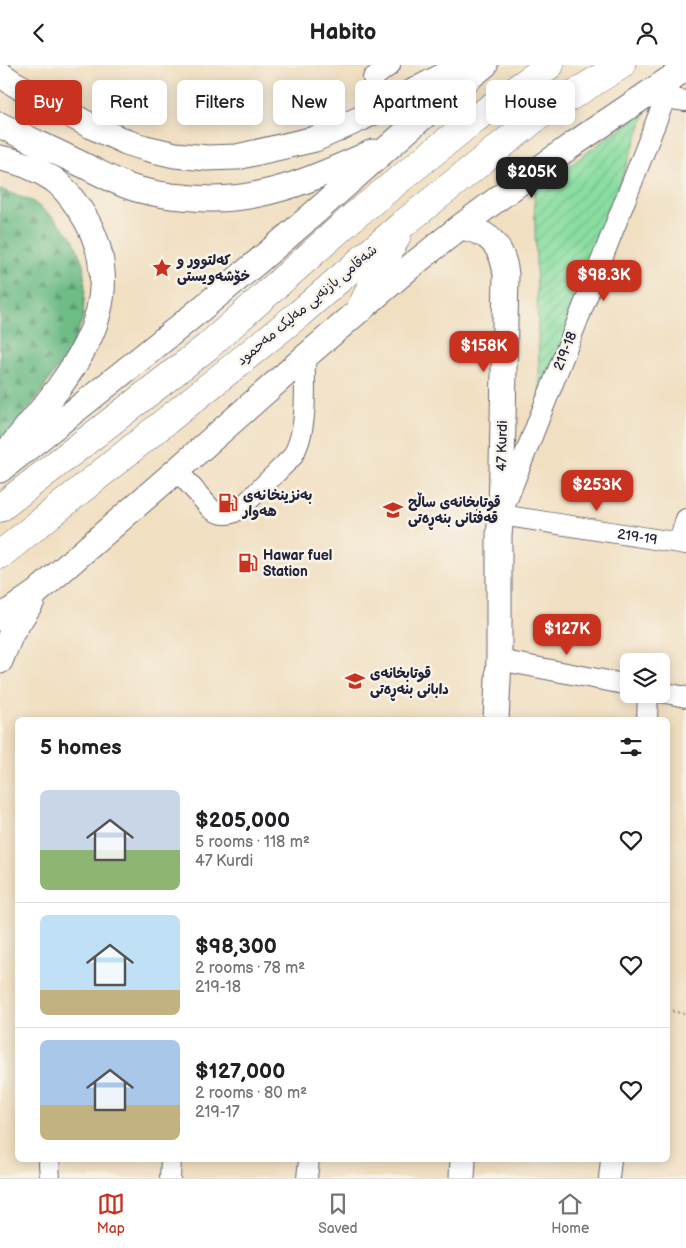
<!DOCTYPE html>
<meta charset="utf-8">
<style>
body{margin:0;font-family:"Balsamiq Sans","Playpen Sans Arabic",sans-serif;background:#f2f2f2;color:#202124;height:100vh;display:flex;flex-direction:column;font-size:19px;white-space:nowrap}
*{box-sizing:border-box;margin:0}
p{font-size:16px;color:#757577}
.icon{flex:none;width:28px;height:28px;fill:none;stroke:currentColor;stroke-width:2;stroke-linecap:round;stroke-linejoin:round}
.map{position:relative;flex:1;overflow:hidden}
.side{position:absolute;left:15px;top:652px;width:655px;height:445px;display:flex;flex-direction:column;background:#fff;border-radius:8px;box-shadow:0 2px 12px #0003}
.side>*{flex:none}
.banner{position:absolute;left:15px;top:15px;width:656px;height:45px;display:flex;gap:10px}
.tools{position:absolute;left:620px;top:588px;display:grid;gap:10px}
.tools a{display:grid;place-items:center;width:50px;height:50px;border-radius:8px;background:#fff;box-shadow:0 2px 12px #0003;font-size:25px}
.price{position:absolute;translate:-50% -42px;padding:0 11px;border-radius:10px;background:#c8321e;color:#fff;font-size:16px;line-height:32px;filter:drop-shadow(0 1px 2px #0008)}
.price::after{content:'';position:absolute;left:50%;top:30px;width:15px;height:11px;margin-left:-8px;background:inherit;clip-path:polygon(0 0,100% 0,50% 100%)}
.price.active{background:#222;color:#fff}
ul{padding:0;list-style:none}
li{display:flex;align-items:center;gap:15px;height:125px;padding:0 25px}
li+li{border-top:1px solid #e0e0e0}
li span{display:grid;place-items:center;flex:none;width:140px;height:100px;border-radius:8px;color:#555}
li>.icon{margin-inline-start:auto}
span .icon{width:60px;height:60px;fill:#fffc;stroke-width:1}
li b{font-size:21px}
h2{display:flex;justify-content:space-between;align-items:center;height:60px;padding:0 25px;font-size:21px}
.chip{padding:0 18px;border-radius:8px;background:#fff;box-shadow:0 2px 12px #0003;font-size:18px;line-height:45px}
.chip.active{background:#c8321e;color:#fff}
header{display:flex;justify-content:space-between;align-items:center;height:65px;padding:0 25px;background:#fff;font-size:22px;font-weight:700}
.tabs{display:flex;justify-content:space-around;align-items:center;height:70px;border-top:1px solid #e0e0e0;background:#fff;font-size:14px;color:#757577}
.tabs a{display:grid;justify-items:center;gap:2px}
.tabs .active{color:#c8321e}
.map>svg:first-child{display:block}
.forest{fill:url(#forest-firs);stroke:#486f60}
.garden{fill:url(#garden-furrows);stroke:#56806e}
.lines{fill:none;stroke-linecap:round;stroke-linejoin:round}
.minor-casing{stroke:#6a646a;stroke-width:22}
.major-casing{stroke:#6a646a;stroke-width:27}
.highway-casing{stroke:#6a646a;stroke-width:29}
.path{stroke:#6a646a;stroke-width:3;stroke-dasharray:1 4;stroke-linecap:butt}
.minor{stroke:#fff;stroke-width:20}
.major{stroke:#fff;stroke-width:25}
.highway{stroke:#fff;stroke-width:28}
.labels{text-anchor:middle;dominant-baseline:central;stroke-width:5;stroke-linejoin:round;paint-order:stroke}
.poi-label{font-size:14px;font-weight:bold;fill:#22223b;stroke:#f7f3e8;text-anchor:start}
.street-label{font-size:14px;fill:#22223b;stroke:#f7f3e8}
</style>
<header><svg class="icon" aria-label="back" viewBox="0 0 24 24"><path d="M15 5l-7 7 7 7"/></svg>Habito<svg class="icon" aria-label="person" viewBox="0 0 24 24"><circle cx="12" cy="8" r="4"/><path d="M4 21q1-7 8-7t8 7"/></svg></header>
<div class="map">
<svg width="686" height="1113" viewBox="0 0 686 1113">
<defs>
<pattern id="forest-firs" width="22" height="20" patternUnits="userSpaceOnUse" patternTransform="scale(1.25)"><rect width="22" height="20" fill="#6ebc86"/><path d="M5 1l3.5 6h-7zM16 11l3.5 6h-7z" fill="#5a986f"/></pattern>
<pattern id="garden-furrows" width="10" height="10" patternUnits="userSpaceOnUse" patternTransform="scale(1.25)"><rect width="10" height="10" fill="#89dda0"/><path d="M-1 1l2-2M0 10L10 0M9 11l2-2" fill="none" stroke="#76bd8b"/></pattern>
</defs>
<rect width="100%" height="100%" fill="#f7f3e8"/>
<filter id="ink" filterUnits="userSpaceOnUse"><feTurbulence type="fractalNoise" baseFrequency=".02" numOctaves="2"/><feDisplacementMap in="SourceGraphic" scale="10" xChannelSelector="R" yChannelSelector="G"/><feConvolveMatrix kernelMatrix="1 2 1 2 8 2 1 2 1" color-interpolation-filters="sRGB"/></filter>
<filter id="wash" filterUnits="userSpaceOnUse"><feTurbulence type="fractalNoise" baseFrequency=".0096" numOctaves="4" result="noise"/><feDisplacementMap in="SourceGraphic" scale="20" xChannelSelector="R" yChannelSelector="G"/><feGaussianBlur stdDeviation="1.12" result="paint"/><feColorMatrix in="noise" values="0 0 0 0 0 0 0 0 0 0 0 0 0 0 0 0 0 1.4 0 .05"/><feComposite in="paint" operator="in"/></filter>
<g filter="url(#wash)">
<rect width="100%" height="100%" fill="#f1dfc1"/>
<path class="forest" d="M0,124L32,136L56,155L73,173L83,199L85,222L83,253L71,284L34,337L14,361L0,375Z"/>
<path class="garden" d="M647,44L540,340L534,126Z"/>
</g>
<g filter="url(#ink)">
<g class="lines">
<defs>
<g id="minor">
<path id="s1" d="M674,11L501,450L686,479"/>
<path d="M373,13L390,0"/>
<path d="M665,33L686,36"/>
<path d="M177,405L211,444C222,451 231,451 241,443L292,392C309,365 304,323 305,292"/>
<path d="M679,477L686,454"/>
<path d="M499,595L629,620"/>
<path d="M661,627L686,632"/>
<path d="M647,655L648,629"/>
<path d="M50,1095L49,1099L50,1113"/>
<path d="M170,1113L171,1095"/>
<path d="M307,1113L309,1095"/>
<path d="M609,1113L611,1095"/>
</g>
<path id="major" d="M0,9L13,18L89,60L126,77L145,83L175,90L207,93L237,92L315,74L362,53L464,0
M0,60C26,73 53,85 79,98C96,106 113,116 130,122C144,127 158,129 171,131C185,132 199,134 213,134C270,134 322,110 373,87
M0,93C18,96 37,104 53,114C63,121 71,132 78,142C108,184 110,233 86,279C67,318 32,355 5,389
M460,162C489,166 503,181 506,210L501,450L499,470V595L496,655
M0,405C95,330 190,255 282,176C350,118 415,56 485,0
M0,553L37,527L177,405L305,292L410,202L460,162L511,124L575,78L686,3
M0,596L11,569L32,536
M462,1113L463,1095"/>
<path id="highway" d="M361,243L397,170
M0,443L207,282L353,152L472,56L550,0
M0,490L299,249L403,159L537,52L621,0"/>
</defs>
<use href="#minor" class="minor-casing"/>
<use href="#major" class="major-casing"/>
<use href="#highway" class="highway-casing"/>
<path class="path" d="M668,945L686,949"/>
<use href="#minor" class="minor"/>
<use href="#major" class="major"/>
<use href="#highway" class="highway"/>
</g>
</g>
<defs>
<symbol id="sight-bare" viewBox="-9 -9 18 18"><path d="M0-6L1.8-2.2L6-1.7L2.9 1.2L3.7 5.4L0 3.3L-3.7 5.4L-2.9 1.2L-6-1.7L-1.8-2.2Z" fill="#c8321e" stroke="#f7f3e8" stroke-width="2.5" paint-order="stroke"/></symbol>
<symbol id="fuel-bare" viewBox="-9 -9 18 18"><path d="M-5.5-6h7V0h2V4h1.3V-2.5L3-4.5l.8-.8L6-3V5H2.5V1h-1V6h-7ZM-4.2-4.7v3.2H.2V-4.7Z" fill="#c8321e" stroke="#f7f3e8" stroke-width="2.5" paint-order="stroke"/></symbol>
<symbol id="school-bare" viewBox="-9 -9 18 18"><path d="M0-5L7-2L0 1L-7-2ZM-4 1L0 2.5L4 1V4Q0 6-4 4Z" fill="#c8321e" stroke="#f7f3e8" stroke-width="2.5" paint-order="stroke"/></symbol>
</defs>
<g fill-rule="evenodd">
<use href="#sight-bare" x="148" y="189" width="28" height="28"/>
<use href="#fuel-bare" x="214" y="424" width="28" height="28"/>
<use href="#school-bare" x="379" y="431" width="28" height="28"/>
<use href="#fuel-bare" x="234" y="484" width="28" height="28"/>
<use href="#school-bare" x="341" y="602" width="28" height="28"/>
</g>
<g class="labels">
<g class="poi-label">
<text x="177" y="195">کەلتوور و<tspan x="177" dy="16">خۆشەویستی</tspan></text>
<text x="243" y="430">بەنزینخانەی<tspan x="243" dy="16">ھەوار</tspan></text>
<text x="408" y="437">قوتابخانەی ساڵح<tspan x="408" dy="16">قەفتانی بنەڕەتی</tspan></text>
<text x="263" y="490">Hawar fuel<tspan x="263" dy="16">Station</tspan></text>
<text x="370" y="608">قوتابخانەی<tspan x="370" dy="16">دابانی بنەڕەتی</tspan></text>
</g>
<g class="street-label">
<text transform="translate(307 240) rotate(-40)">شەقامی بازنەیی مەلیک مەحمود</text>
<text transform="translate(565 286) rotate(-68)">219-18</text>
<text transform="translate(502 381) rotate(-89)">47 Kurdi</text>
<text stroke="none"><textPath href="#s1" startOffset="610">219-19</textPath></text>
</g>
</g>
</svg>
<div class="tools">
<a><svg class="icon" aria-label="layers" viewBox="0 0 24 24"><path d="M12 4l9 5-9 5-9-5zM3 14l9 5 9-5"/></svg></a>
</div>
<b class="price active" style="left:532px;top:134px">$205K</b>
<b class="price" style="left:604px;top:237px">$98.3K</b>
<b class="price" style="left:484px;top:308px">$158K</b>
<b class="price" style="left:597px;top:447px">$253K</b>
<b class="price" style="left:567px;top:591px">$127K</b>
<div class="banner">
<a class="chip active">Buy</a>
<a class="chip">Rent</a>
<a class="chip">Filters</a>
<a class="chip">New</a>
<a class="chip">Apartment</a>
<a class="chip">House</a>
</div>
<section class="side">
<h2>5 homes<svg class="icon" aria-label="filters" viewBox="0 0 24 24"><path d="M4 7h16M4 17h16"/><circle cx="9" cy="7" r="2"/><circle cx="15" cy="17" r="2"/></svg></h2>
<ul>
<li><span style="background:linear-gradient(#c9d6e8 60%,#8fb573 0)"><svg class="icon" aria-label="home" viewBox="0 0 24 24"><path d="M3 11l9-7 9 7M6 9v11h12V9"/></svg></span><div><b>$205,000</b><p>5 rooms · 118 m²</p><p>47 Kurdi</p></div><svg class="icon" aria-label="heart" viewBox="0 0 24 24"><path d="M12 20l-8-8c-3-5 5-10 8-4 3-6 11-1 8 4z"/></svg></li>
<li><span style="background:linear-gradient(#bfe0f5 75%,#c2b280 0)"><svg class="icon" aria-label="home" viewBox="0 0 24 24"><path d="M3 11l9-7 9 7M6 9v11h12V9"/></svg></span><div><b>$98,300</b><p>2 rooms · 78 m²</p><p>219-18</p></div><svg class="icon" aria-label="heart" viewBox="0 0 24 24"><path d="M12 20l-8-8c-3-5 5-10 8-4 3-6 11-1 8 4z"/></svg></li>
<li><span style="background:linear-gradient(#a9c7e8 65%,#c2b280 0)"><svg class="icon" aria-label="home" viewBox="0 0 24 24"><path d="M3 11l9-7 9 7M6 9v11h12V9"/></svg></span><div><b>$127,000</b><p>2 rooms · 80 m²</p><p>219-17</p></div><svg class="icon" aria-label="heart" viewBox="0 0 24 24"><path d="M12 20l-8-8c-3-5 5-10 8-4 3-6 11-1 8 4z"/></svg></li>
</ul>
</section>
</div>
<nav class="tabs">
<a class="active"><svg class="icon" aria-label="map" viewBox="0 0 24 24"><path d="M3 6l6-2 6 2 6-2v14l-6 2-6-2-6 2zM9 4v14M15 6v14"/></svg>Map</a>
<a><svg class="icon" aria-label="saved" viewBox="0 0 24 24"><path d="M7 4h10v16l-5-4-5 4z"/></svg>Saved</a>
<a><svg class="icon" aria-label="home" viewBox="0 0 24 24"><path d="M3 11l9-7 9 7M6 9v11h12V9"/></svg>Home</a>
</nav>
